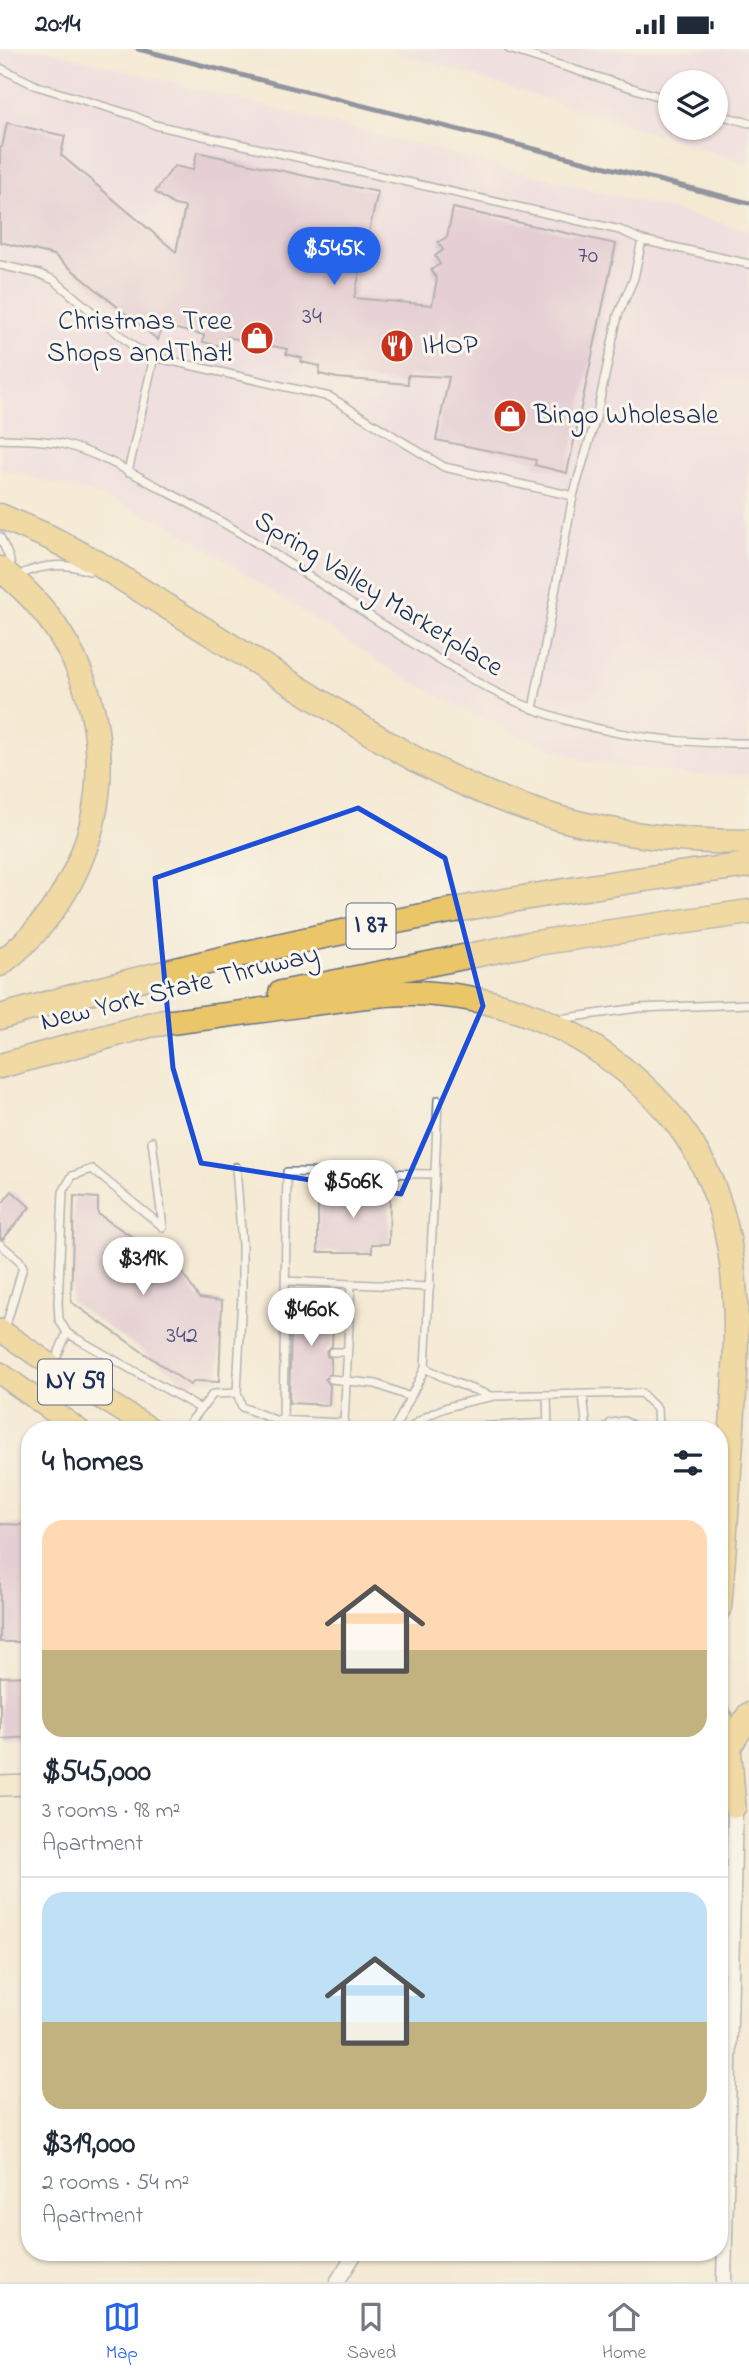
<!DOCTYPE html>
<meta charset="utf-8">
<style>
body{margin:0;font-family:"Indie Flower",sans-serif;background:#f6f6f7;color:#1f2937;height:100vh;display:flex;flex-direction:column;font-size:26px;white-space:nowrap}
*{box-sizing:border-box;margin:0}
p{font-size:23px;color:#747a83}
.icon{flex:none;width:38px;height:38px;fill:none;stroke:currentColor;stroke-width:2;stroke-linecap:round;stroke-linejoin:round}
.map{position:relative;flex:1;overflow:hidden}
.panel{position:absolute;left:21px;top:1372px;width:707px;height:840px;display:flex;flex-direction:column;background:#fff;border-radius:28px;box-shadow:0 2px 5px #0004}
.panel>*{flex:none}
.controls{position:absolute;left:658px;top:21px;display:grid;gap:14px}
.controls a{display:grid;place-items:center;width:70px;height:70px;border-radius:50%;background:#fff;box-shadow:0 2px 5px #0004;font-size:35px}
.price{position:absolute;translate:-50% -60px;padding:0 16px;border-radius:24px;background:#fff;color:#222;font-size:23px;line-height:46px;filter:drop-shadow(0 2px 4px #0008)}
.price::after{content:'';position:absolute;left:50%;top:42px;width:21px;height:16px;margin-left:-10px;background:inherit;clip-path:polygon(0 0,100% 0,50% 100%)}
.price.on{background:#2563eb;color:#fff}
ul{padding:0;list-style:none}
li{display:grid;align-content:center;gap:14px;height:371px;padding:0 21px}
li+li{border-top:2px solid #e0e1e3}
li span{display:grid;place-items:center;height:217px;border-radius:21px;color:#555}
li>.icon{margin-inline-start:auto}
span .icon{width:126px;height:126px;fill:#fffc;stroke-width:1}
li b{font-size:30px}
h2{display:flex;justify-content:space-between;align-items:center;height:84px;padding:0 21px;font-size:30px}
.status{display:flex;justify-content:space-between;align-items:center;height:49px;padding:0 35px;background:#fff;direction:ltr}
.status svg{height:19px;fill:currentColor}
.tab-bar{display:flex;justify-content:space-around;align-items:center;height:98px;border-top:2px solid #e0e1e3;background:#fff;font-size:19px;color:#747a83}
.tab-bar a{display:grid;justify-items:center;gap:4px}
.tab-bar .on{color:#2563eb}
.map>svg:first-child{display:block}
.built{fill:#e9d2ee;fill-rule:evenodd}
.building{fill:#d2afd5}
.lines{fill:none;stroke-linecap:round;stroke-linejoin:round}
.lane-casing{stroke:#677087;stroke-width:10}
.street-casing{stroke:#677087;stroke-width:17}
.secondary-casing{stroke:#677087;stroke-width:22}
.primary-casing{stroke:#677087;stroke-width:24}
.highway-casing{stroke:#677087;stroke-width:27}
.lane{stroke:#fff;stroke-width:7}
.street{stroke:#fff;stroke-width:14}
.secondary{stroke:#f7e8c3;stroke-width:19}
.primary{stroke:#eac669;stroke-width:21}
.highway{stroke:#eac669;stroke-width:24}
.rail{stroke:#1b2f5e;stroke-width:5}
.marked{fill:none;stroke:#1d4ed8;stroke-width:5;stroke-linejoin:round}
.labels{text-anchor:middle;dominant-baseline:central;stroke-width:6;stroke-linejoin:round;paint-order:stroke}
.number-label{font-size:24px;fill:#494f7c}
.shield{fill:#fbf7ec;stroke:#5e6b89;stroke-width:2}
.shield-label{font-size:26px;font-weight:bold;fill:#1b2f5e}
.poi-label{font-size:28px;fill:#1b2f5e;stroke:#fbf7ec;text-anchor:start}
.street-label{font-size:28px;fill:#1b2f5e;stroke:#fbf7ec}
</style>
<div class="status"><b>20:14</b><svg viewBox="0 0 49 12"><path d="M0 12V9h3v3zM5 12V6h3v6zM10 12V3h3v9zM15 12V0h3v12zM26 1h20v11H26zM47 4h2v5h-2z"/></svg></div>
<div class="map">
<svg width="749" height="2233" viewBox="0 0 749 2233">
<rect width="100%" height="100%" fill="#fbf7ec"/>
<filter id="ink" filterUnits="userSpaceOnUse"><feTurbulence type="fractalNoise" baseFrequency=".0143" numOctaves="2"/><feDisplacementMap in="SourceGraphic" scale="14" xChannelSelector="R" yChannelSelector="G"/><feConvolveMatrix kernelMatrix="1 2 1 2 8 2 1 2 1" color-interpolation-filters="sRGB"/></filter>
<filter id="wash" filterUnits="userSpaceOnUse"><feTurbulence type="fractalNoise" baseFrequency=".00686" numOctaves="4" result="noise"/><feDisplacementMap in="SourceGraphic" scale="28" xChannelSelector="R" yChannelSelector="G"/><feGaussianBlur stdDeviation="1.57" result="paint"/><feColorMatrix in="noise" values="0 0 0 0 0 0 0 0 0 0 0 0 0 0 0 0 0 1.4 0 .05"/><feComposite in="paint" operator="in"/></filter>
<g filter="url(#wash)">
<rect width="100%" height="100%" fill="#f4ead4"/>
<path class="built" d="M0,0H42L749,181V726H690L587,713L495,676L396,624L176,479L96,445L0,420Z
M388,0H749V115ZM670,33H716V79H670Z"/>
<g id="blocks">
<path class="building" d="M7,74L65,87L61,106L176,203L185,158L174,156L155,143L174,117L193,121L197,103L378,143L354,249L432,256L437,230L431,221L440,215L435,207L443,201L438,193L447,188L453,159L616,195L567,424L535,416L536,411L436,391L449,328L408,326V335L337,329L319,325L320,317L301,313L302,309L286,305L287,300L227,288L225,298L203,293L204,286L162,277L158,291L54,206L0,193V99L2,98Z
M318,1141H390L389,1195H372V1203H318Z
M12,1142L30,1158L3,1190L0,1189V1157Z
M74,1147L98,1149V1165L180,1220L199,1249L222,1252L219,1333L195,1332L190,1336L71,1253Z
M292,1243L334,1245L333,1263L328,1265L327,1269L333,1275L332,1297L326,1302L327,1307L331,1309V1324L325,1330L330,1336L329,1356L289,1354Z
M0,1475L30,1476V1593H0Z
M30,1627V1688L0,1690V1628Z"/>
</g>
</g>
<g filter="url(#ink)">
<use href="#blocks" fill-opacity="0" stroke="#677087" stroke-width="2"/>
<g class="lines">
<defs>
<path id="lane" d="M509,0L670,51
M0,19L37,37L132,66L155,76L620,181L642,191L749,215
M716,65L749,74
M0,216L40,225L54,231L134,298L154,308L330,348L444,418L573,447
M0,390C21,391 43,390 63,395C98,404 132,424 164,441C245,483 321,536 398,585C436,609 475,635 517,653C590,686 670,695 749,694
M128,423L154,308
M0,488L9,508L12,522
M16,528C40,515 64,513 89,522
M533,660L573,447L596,369L618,266L634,229L642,191
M559,970L638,959L749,955
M236,1118L242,1196V1245L237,1344L242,1358L275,1371L344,1374L351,1235L430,1238
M435,1125L438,1051
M0,1195L19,1211L23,1218L5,1280
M285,1232L351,1235
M333,1269L349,1270
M67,1284L59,1270L58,1254L63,1143L72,1127L92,1120L163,1178L152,1092
M332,1303H347
M54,1314L67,1284L201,1360
M425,1319L453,1333L491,1347L641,1344L657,1360L658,1381
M331,1330L376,1335L410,1348
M547,1346L548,1381
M583,1346L587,1381
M283,1371L287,1123L435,1125L425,1319L394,1381
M184,1381L213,1345L237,1344
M408,1381C435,1358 456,1355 490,1348
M469,1381L475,1378L548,1374
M604,1381L611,1374L624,1372L641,1381"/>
<path id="street" d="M337,2233L356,2203
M724,2233L735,1758"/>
<path id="secondary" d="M0,1737L30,1736"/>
<path id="primary" d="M0,1281L77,1334L153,1381
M0,1324L79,1381
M730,1696L735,1758"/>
<path id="highway" d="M0,467L49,488L94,512L387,694C505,764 612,793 749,793
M0,520C131,620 132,814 0,915
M281,944L529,895L749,863
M0,968C245,897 496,847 749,816
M148,976C203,969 258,962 313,954C347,950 381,943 415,944C487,946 552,967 610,1010C743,1107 742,1229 732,1377C728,1438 724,1499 719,1560
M0,1017L164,972
M719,1667L730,1696
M730,1696L749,1666"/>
</defs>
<use href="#lane" class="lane-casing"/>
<use href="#street" class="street-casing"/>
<use href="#secondary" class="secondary-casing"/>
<use href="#primary" class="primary-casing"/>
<use href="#highway" class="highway-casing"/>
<use href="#lane" class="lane"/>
<use href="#street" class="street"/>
<use href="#secondary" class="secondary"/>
<use href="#primary" class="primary"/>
<use href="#highway" class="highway"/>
<path class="rail" d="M138,0L749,154"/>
</g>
</g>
<path d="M0 0H749V2233H0ZM358,759L445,809L483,957L401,1145L201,1114L173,1019L155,829Z" fill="#f4ead4" fill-opacity=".55" fill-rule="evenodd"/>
<path class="marked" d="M358,759L445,809L483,957L401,1145L201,1114L173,1019L155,829Z"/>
<defs>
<symbol id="shop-disc" viewBox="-11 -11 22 22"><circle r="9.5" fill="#c8321e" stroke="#fbf7ec"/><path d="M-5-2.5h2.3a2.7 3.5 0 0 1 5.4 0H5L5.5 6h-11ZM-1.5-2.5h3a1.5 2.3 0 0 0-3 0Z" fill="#fff"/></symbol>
<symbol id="restaurant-disc" viewBox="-11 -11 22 22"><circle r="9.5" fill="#c8321e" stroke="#fbf7ec"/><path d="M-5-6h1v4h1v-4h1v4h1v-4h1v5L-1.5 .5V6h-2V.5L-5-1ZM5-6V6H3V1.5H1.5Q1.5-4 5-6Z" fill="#fff"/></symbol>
</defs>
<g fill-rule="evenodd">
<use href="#shop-disc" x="238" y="270" width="38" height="38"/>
<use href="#restaurant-disc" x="378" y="278" width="38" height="38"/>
<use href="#shop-disc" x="491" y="348" width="38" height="38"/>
</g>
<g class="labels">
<g class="number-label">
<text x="588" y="207">70</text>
<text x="312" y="268">34</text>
<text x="182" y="1287">342</text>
</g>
<g class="shield">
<rect x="346.5" y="854.5" width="49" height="45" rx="5"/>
<rect x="38" y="1310.5" width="74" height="45" rx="5"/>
</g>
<g class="shield-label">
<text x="371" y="877">I 87</text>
<text x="75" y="1333">NY 59</text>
</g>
<g class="poi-label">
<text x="232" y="273" text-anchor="end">Christmas Tree<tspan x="232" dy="32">Shops andThat!</tspan></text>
<text x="422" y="297">IHOP</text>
<text x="534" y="367">Bingo Wholesale</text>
</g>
<g class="street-label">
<text transform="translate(378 546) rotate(32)">Spring Valley Marketplace</text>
<text transform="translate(180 940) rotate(-14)">New York State Thruway</text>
</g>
</g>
</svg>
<div class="controls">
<a><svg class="icon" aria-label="layers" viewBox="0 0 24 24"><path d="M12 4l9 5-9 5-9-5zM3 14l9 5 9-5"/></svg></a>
</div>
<b class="price on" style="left:334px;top:238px">$545K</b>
<b class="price" style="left:353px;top:1171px">$506K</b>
<b class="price" style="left:143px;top:1248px">$319K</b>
<b class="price" style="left:311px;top:1299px">$460K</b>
<section class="panel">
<h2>4 homes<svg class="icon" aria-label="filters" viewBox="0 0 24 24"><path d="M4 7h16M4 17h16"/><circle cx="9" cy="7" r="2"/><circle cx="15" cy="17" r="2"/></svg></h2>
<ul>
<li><span style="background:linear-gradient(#ffd9b3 60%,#c2b280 0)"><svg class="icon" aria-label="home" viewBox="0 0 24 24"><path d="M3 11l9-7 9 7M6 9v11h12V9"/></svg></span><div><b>$545,000</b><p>3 rooms · 98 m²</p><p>Apartment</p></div></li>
<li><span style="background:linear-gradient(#bfe0f5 60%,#c2b280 0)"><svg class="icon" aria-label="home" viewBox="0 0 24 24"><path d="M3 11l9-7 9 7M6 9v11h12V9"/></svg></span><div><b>$319,000</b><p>2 rooms · 54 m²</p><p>Apartment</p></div></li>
</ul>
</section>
</div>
<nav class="tab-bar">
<a class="on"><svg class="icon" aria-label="map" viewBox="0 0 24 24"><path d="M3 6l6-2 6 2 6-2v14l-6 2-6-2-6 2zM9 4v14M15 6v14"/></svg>Map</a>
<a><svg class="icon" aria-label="saved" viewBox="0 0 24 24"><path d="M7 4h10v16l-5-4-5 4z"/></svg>Saved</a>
<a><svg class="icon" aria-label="home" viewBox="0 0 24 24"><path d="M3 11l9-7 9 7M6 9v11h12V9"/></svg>Home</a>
</nav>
